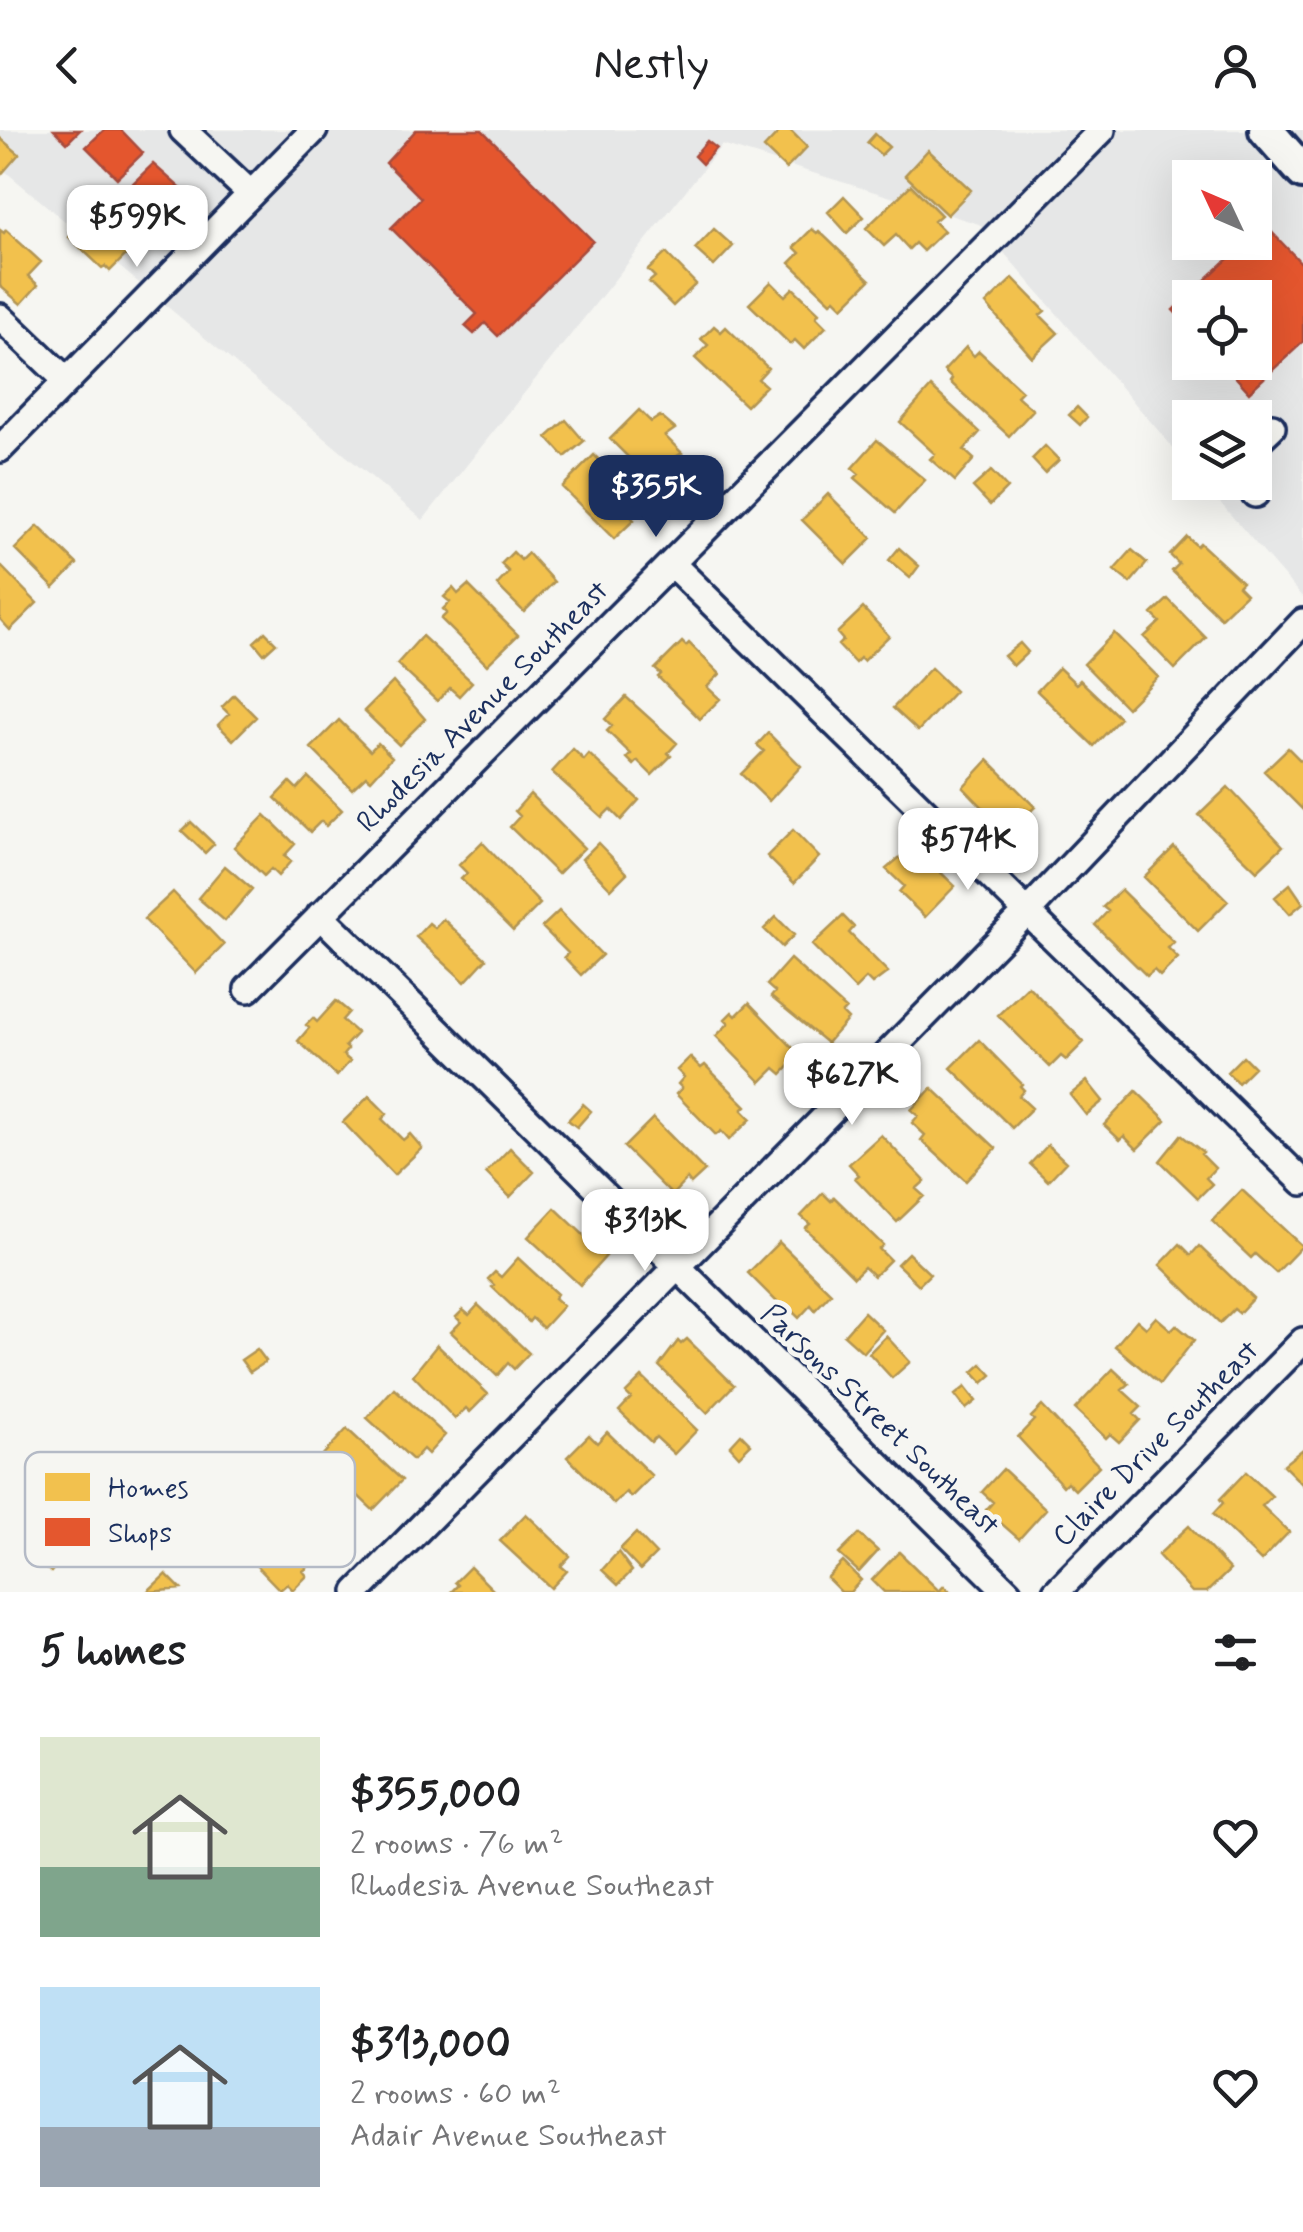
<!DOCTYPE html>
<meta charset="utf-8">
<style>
body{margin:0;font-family:Mynerve,sans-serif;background:#f6f6f6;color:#202124;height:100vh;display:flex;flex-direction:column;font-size:38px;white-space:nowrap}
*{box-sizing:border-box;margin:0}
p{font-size:32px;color:#757577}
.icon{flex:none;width:55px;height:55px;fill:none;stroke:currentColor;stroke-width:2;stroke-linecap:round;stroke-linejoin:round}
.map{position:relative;height:1462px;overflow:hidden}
.details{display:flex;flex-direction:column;background:#fff;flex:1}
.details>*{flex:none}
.needle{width:65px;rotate:314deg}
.controls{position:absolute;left:1172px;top:30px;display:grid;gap:20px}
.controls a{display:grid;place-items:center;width:100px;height:100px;border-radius:0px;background:#fff;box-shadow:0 10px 40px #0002;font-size:50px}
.price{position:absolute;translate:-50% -85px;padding:0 22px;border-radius:20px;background:#fff;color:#222;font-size:32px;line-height:65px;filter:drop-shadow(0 2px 5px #0008)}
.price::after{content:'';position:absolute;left:50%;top:60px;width:30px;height:22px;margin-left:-15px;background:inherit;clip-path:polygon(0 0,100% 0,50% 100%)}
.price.current{background:#1b2f5e;color:#fff}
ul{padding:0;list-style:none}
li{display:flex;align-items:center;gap:30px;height:250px;padding:0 40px}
li span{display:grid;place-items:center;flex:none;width:280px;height:200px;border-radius:0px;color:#555}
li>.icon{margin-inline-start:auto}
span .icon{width:120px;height:120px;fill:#fffc;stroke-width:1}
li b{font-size:42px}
h2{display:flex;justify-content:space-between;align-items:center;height:120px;padding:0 40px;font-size:42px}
header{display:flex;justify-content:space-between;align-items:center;height:130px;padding:0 40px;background:#fff;font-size:45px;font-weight:600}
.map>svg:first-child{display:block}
.built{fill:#e6e7e7;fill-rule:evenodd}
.homes{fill:#f2c14e;stroke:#b29553;stroke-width:2.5}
.shops{fill:#e4572e;stroke:#a84b3c;stroke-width:2.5}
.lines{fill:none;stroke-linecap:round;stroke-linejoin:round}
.minor-casing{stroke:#1b2f5e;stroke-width:32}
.major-casing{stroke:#1b2f5e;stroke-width:40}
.minor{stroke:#f6f6f2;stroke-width:25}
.major{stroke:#f6f6f2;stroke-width:32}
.labels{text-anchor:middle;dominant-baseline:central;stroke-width:10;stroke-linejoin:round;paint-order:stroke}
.street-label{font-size:30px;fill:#1b2f5e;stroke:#f6f6f2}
.key{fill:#f6f6f2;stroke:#b4bac6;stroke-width:2.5}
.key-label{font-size:28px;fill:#1b2f5e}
</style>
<header><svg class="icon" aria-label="back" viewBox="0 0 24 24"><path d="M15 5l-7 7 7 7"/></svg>Nestly<svg class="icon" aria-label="person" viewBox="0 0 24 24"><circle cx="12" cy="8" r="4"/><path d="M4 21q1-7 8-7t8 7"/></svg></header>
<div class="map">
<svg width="1303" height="1462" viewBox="0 0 1303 1462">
<rect width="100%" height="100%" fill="#f6f6f2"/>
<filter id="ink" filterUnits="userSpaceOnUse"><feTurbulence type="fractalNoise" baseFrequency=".01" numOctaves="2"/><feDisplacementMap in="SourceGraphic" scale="20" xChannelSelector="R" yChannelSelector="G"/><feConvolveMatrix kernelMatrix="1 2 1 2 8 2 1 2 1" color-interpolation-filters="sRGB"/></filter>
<g filter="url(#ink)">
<path class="built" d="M0,0H1303V468L1203,353L1255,352V288H1190V337L979,94L722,15L423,390L0,37ZM1190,48H1255V112H1190ZM1190,168H1255V232H1190Z"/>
<path class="homes" d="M781,0H790L807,17L786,39L764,18Z
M875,4L889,17L881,25L867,13Z
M0,8L19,24L0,46Z
M928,20L971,60L947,85L905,45Z
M911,55L941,85L934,91L944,101L923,121L915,113L909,119L896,105L884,116L866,98Z
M844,66L864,87L847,103L828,82Z
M95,81L127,112L124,115L130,121L110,141L105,136L102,138L69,107Z
M714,99L733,116L714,136L695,119Z
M812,99L817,103L819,101L870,150L843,177L835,169L831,172L790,133L800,123L794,117Z
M0,100L4,103L6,100L41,132L28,146L38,155L21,174L0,156Z
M666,123L696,154L673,176L649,152L655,147L648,140Z
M1013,148L1045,181L1040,185L1058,203L1032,227L986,174Z
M771,152L785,166L793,158L819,183L816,187L826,197L804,219L795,210L790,214L749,174Z
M714,196L721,202L726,197L768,238L758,249L766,256L746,276L695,228L708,215L701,209Z
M966,217L974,226L979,221L1022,261L1017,266L1033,280L1009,306L950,252L952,249L944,241Z
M931,257L980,302L964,320L974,329L955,351L930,329L935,324L900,292Z
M1077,277L1087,287L1080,295L1069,285Z
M639,280L651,292L660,286L675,299L665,306L682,323L677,326L685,334L664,355L657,348L653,352L610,309Z
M566,290L584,311L565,327L547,307Z
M877,310L925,350L895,383L855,348L859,344L852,338Z
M1045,316L1059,330L1045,343L1032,329Z
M594,325L637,367L625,380L634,390L614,409L562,357Z
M991,341L1007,358L990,375L973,357Z
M828,364L872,408L846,434L802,390Z
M38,396L77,434L54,458L15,419Z
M1187,407L1197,416L1200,413L1242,452L1238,456L1246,464L1221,488L1172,441L1179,434L1170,425Z
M899,418L919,436L910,448L889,430Z
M1132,420L1147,433L1130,453L1114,440Z
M513,422L521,430L528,423L554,452L524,482L497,455L509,442L501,434Z
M0,435L37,473L10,500L0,489Z
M468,455L518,505L487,535L441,489L447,483L443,479L450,472L444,467L453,458L458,464Z
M1168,469L1206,508L1175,539L1144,507L1160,492L1152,484Z
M863,478L889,506L863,531L860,528L855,533L838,515L843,510L837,503Z
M265,502L276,513L264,524L254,512Z
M1114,503L1158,547L1127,578L1084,534Z
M422,506L472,552L459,566L450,558L437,571L397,534Z
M682,512L686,516L689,513L720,544L707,557L720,569L700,589L658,547L661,544L655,539Z
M1020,513L1028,522L1013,536L1004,526Z
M931,538L955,561L918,601L893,578Z
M1059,538L1076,554L1080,550L1120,588L1094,616L1037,561Z
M393,552L425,589L399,615L364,581Z
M234,565L256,587L233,610L218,595L229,584L222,577Z
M626,567L677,613L668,623L671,626L652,645L638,631L634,635L627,628L631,624L607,601L612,596L605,589Z
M339,590L370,621L378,613L392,627L371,650L366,646L352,659L311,618Z
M768,603L801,636L769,671L741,644L764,621L757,615Z
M1288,618L1303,633V680L1264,641Z
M573,619L584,630L589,624L639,670L621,690L610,679L602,687L552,642Z
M988,630L1035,677L1008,703L963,657Z
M308,647L342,680L326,696L321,691L310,702L275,668L290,652L297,659Z
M1228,657L1283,716L1257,741L1199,685Z
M530,664L584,718L558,744L510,697L520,686L515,681Z
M265,685L295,714L284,726L291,731L278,746L271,739L264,746L234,717Z
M191,692L214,714L205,723L182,701Z
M793,700L819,727L794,753L767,726Z
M482,712L540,774L513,801L461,749L467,743L459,735Z
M598,713L627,743L611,759L582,729Z
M913,716L955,756L925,787L899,762L904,756L886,739Z
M1174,717L1228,771L1198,801L1144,747Z
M225,736L252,759L225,791L198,768Z
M1290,754L1303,773L1290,784L1275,767Z
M1121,760L1174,812L1168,818L1178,828L1160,846L1154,840L1147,846L1095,795L1108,781L1103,777Z
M173,762L224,815L196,843L144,789Z
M559,781L602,825L581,845L564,827L568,823L542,797Z
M843,786L854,797L849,803L888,842L872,854L866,848L855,859L812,815Z
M776,787L794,805L782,817L764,799Z
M443,789L486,829L465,852L416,807L429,793L435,798Z
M790,829L846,879L842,883L848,889L827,913L771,867L775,862L767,855Z
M1028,856L1084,912L1066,930L1061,926L1050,937L998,885Z
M336,871L349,882L342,890L357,903L345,916L348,919L343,925L350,931L337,946L298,911L309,898L306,895L313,888L317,892Z
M749,873L800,925L782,944L775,938L761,952L716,906L729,893L725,889L732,882L736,886Z
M979,910L1022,954L1020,956L1024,960L1019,966L1032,978L1012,998L951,938Z
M1243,926L1254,937L1238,953L1227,942Z
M690,927L701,938L705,935L746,976L742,980L751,989L729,1010L721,1001L716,1005L676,964L682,958L678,954L684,947L677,940Z
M1087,951L1103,971L1086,985L1070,965Z
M932,958L996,1018L966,1051L921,1010L925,1005L912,993L918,986L911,980Z
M1136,961L1166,990L1137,1019L1124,1006L1120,1010L1104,995Z
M369,966L387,984L382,989L403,1010L410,1004L422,1018L394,1045L343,992Z
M583,974L591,981L577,997L568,990Z
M653,988L705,1041L691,1054L687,1049L672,1065L624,1017Z
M881,1005L925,1051L916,1059L924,1066L897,1092L855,1048L859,1045L849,1034Z
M1181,1005L1203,1022L1201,1024L1215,1038L1206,1048L1212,1054L1198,1068L1160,1031Z
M1048,1015L1066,1032L1048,1051L1030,1034Z
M510,1018L534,1042L510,1067L486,1043Z
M1242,1060L1302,1116L1276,1143L1255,1124L1251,1128L1212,1091Z
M823,1063L831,1071L834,1067L883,1115L879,1119L890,1130L874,1146L864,1137L854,1147L805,1098L810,1094L801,1086Z
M555,1078L606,1126L580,1155L528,1107Z
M779,1112L831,1163L815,1180L811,1175L799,1188L788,1177L785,1180L748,1143Z
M1180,1114L1191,1125L1199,1116L1253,1168L1239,1183L1234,1179L1220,1193L1160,1135Z
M908,1123L930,1144L919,1155L897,1134Z
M518,1128L557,1164L554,1168L563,1176L543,1198L532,1188L529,1192L492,1157L494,1155L488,1149L495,1142L501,1147Z
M478,1175L529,1223L514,1239L508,1233L497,1246L451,1202L461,1192L456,1187L463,1180L469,1185Z
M864,1182L883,1200L863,1222L844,1205Z
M1156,1187L1171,1200L1176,1195L1194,1210L1160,1254L1115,1216L1137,1190L1146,1198Z
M886,1206L910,1232L892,1248L869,1223Z
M687,1209L734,1255L707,1283L659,1236L678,1211L681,1214Z
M437,1215L488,1264L470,1282L466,1278L455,1289L413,1245Z
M257,1219L266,1231L250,1242L241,1230Z
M982,1234L992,1245L983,1253L973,1242Z
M1113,1239L1129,1254L1122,1260L1141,1277L1134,1284L1140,1290L1119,1312L1110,1304L1106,1308L1075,1279Z
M642,1247L697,1300L674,1324L656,1307L651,1312L619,1281L631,1268L626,1263Z
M965,1257L976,1271L966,1279L955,1265Z
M394,1258L445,1305L428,1324L423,1319L413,1330L367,1288Z
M1042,1276L1099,1336L1075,1360L1067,1352L1063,1356L1018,1307L1034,1290L1031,1287Z
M347,1299L402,1350L373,1380L319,1329Z
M607,1302L652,1346L631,1367L626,1362L614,1374L567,1327L589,1305L597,1313Z
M741,1304L751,1314L739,1326L730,1316Z
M1303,1319V1355L1283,1335Z
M1003,1339L1046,1379L1019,1409L986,1380L993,1372L982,1362Z
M1246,1342L1272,1366L1262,1376L1289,1402L1261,1431L1213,1384L1223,1373L1220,1369Z
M526,1384L570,1426L561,1436L567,1441L551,1458L500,1411Z
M1189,1396L1230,1440L1207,1462H1192L1158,1425Z
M271,1403L290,1423L293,1419L305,1432L303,1434L307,1438L303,1441L307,1446L293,1460L287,1454L280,1460L250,1429L267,1413L264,1409Z
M636,1403L656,1424L640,1440L620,1419Z
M859,1404L878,1421L859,1442L839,1424Z
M57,1405L71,1417L51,1442L36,1429Z
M618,1422L632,1441L618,1455L602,1440Z
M899,1422L939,1461L944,1456L950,1462H884L872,1450Z
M843,1432L861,1450L850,1462H841L827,1448Z
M470,1437L495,1462H451L458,1455L455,1452Z
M166,1444L181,1459L150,1462L148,1461Z"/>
<path class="shops" d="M54,0H80L67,13Z
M104,0H121L143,23L117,48L86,17Z
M416,0H482L593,111L498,206L485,193L474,204L465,196L477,184L391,98L421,68L386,33Z
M707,11L716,18L702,34L694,26Z
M153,34L187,64L159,90L129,57Z
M1265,95L1303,135V212L1249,262L1222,232H1255V168H1190V198L1173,180L1246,112H1255V104Z"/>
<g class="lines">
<defs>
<path id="minor" d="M183,0L251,64
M0,187L67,251
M1255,313L1272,297
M0,319L314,0
M1245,352L1255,364
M672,434L1303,1052
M320,785L1008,1462
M248,859L1102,0
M357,1462L1027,782L1303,492
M1056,1462L1303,1211"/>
<path id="major" d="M1266,0L1303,42"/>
</defs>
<use href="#minor" class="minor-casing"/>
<use href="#major" class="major-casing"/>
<use href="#minor" class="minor"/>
<use href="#major" class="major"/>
</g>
</g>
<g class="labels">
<g class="street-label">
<text transform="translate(483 577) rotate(-45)">Rhodesia Avenue Southeast</text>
<text transform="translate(880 1290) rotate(44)">Parsons Street Southeast</text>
<text transform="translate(1156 1314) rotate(-45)">Claire Drive Southeast</text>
</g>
</g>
<rect x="25" y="1322" width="330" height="115" rx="15" class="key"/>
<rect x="45" y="1343" width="45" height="28" fill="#f2c14e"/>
<rect x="45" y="1388" width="45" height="28" fill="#e4572e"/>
<g class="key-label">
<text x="108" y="1367">Homes</text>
<text x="108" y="1412">Shops</text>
</g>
</svg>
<div class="controls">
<a><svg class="needle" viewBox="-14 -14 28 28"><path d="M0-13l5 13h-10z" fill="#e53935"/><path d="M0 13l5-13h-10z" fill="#757577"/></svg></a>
<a><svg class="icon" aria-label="locate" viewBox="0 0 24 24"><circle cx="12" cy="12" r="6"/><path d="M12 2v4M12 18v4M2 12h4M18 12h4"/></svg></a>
<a><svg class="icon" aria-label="layers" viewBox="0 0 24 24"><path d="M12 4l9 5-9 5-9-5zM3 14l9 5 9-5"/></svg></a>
</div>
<b class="price" style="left:137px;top:140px">$599K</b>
<b class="price current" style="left:656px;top:410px">$355K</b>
<b class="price" style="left:968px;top:763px">$574K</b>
<b class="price" style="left:852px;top:998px">$627K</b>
<b class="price" style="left:645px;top:1144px">$313K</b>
</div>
<section class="details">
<h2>5 homes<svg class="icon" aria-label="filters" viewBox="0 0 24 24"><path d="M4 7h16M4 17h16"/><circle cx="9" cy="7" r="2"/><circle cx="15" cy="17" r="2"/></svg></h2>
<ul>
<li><span style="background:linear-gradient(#dfe7d0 65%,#7fa58c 0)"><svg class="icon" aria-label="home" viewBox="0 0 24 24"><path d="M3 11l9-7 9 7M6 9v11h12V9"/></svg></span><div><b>$355,000</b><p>2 rooms · 76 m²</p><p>Rhodesia Avenue Southeast</p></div><svg class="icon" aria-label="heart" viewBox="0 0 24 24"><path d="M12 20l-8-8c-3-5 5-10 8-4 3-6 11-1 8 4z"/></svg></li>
<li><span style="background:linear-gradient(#bfe0f5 70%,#9aa5b1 0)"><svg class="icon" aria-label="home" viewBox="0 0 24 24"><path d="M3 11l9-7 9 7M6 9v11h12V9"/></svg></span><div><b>$313,000</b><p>2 rooms · 60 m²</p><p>Adair Avenue Southeast</p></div><svg class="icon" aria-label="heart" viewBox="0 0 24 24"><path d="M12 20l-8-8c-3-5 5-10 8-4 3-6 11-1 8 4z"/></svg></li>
</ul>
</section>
